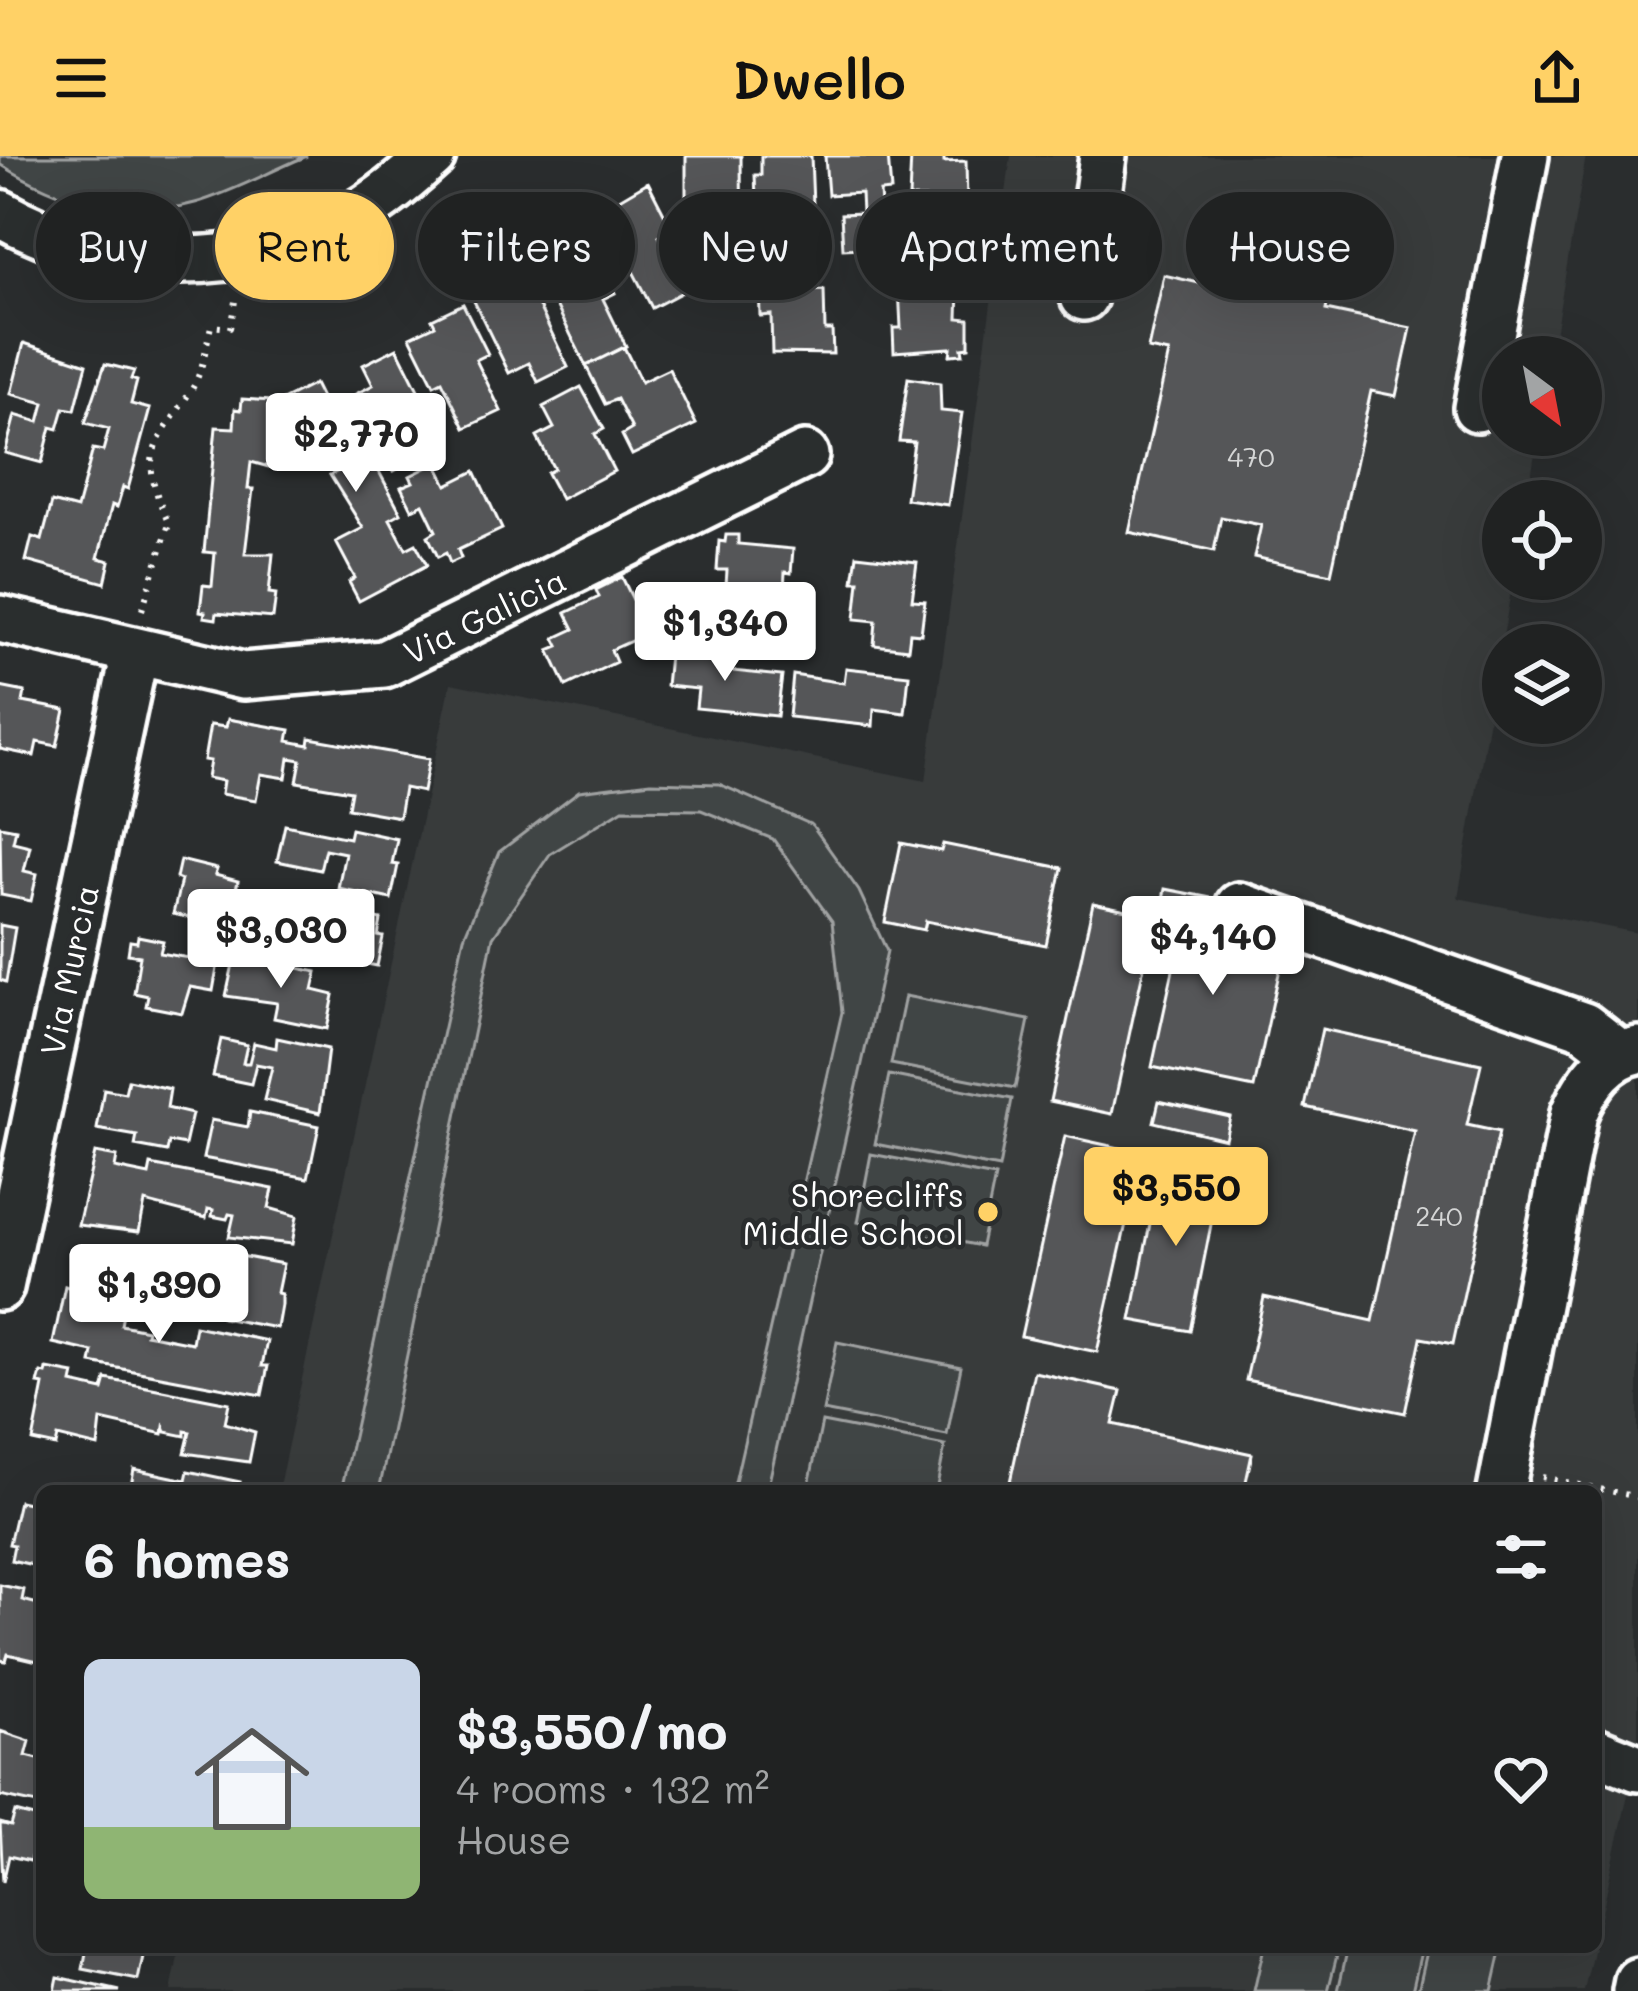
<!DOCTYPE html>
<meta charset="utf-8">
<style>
body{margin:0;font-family:Mali,sans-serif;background:#2d2f2f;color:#f1f3f6;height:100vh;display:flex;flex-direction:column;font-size:45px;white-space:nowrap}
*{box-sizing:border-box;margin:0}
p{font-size:39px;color:#a2a4a5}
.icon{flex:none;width:66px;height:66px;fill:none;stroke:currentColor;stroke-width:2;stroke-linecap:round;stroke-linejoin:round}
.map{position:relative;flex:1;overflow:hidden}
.drawer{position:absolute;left:36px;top:1329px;width:1566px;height:468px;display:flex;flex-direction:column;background:#202222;border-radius:18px;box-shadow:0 12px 48px #0002,0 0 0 3px #3d3f40}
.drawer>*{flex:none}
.banner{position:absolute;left:36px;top:36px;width:1566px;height:108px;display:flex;gap:24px}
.needle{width:78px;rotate:148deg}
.tools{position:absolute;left:1482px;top:180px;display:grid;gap:24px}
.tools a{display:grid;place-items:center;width:120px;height:120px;border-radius:50%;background:#202222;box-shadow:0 12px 48px #0002,0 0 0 3px #3d3f40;font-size:60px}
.price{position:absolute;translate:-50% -102px;padding:0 27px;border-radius:12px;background:#fff;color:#222;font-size:39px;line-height:78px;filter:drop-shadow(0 3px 6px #0008)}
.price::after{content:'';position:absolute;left:50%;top:72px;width:36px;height:27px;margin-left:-18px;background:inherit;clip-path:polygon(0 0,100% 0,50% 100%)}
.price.selected{background:#ffd166;color:#111}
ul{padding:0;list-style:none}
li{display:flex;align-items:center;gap:36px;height:300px;padding:0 48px}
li+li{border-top:3px solid #3d3f40}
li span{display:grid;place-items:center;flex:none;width:336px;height:240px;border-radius:18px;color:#555}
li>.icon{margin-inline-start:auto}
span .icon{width:144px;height:144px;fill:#fffc;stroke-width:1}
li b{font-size:51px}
h2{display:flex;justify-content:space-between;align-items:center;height:144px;padding:0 48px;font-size:51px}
.tag{padding:0 42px;border-radius:54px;background:#202222;box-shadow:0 12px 48px #0002,0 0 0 3px #3d3f40;font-size:42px;line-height:108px}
.tag.selected{background:#ffd166;color:#111}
header{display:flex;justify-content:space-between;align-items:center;height:156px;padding:0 48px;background:#ffd166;color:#111;font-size:54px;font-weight:600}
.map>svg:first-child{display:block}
.built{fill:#373a3b}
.green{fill:#414445;stroke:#a0a2a2;stroke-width:3}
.building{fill:#555758;stroke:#fff;stroke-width:3}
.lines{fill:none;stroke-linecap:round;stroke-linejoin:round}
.minor-casing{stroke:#fff;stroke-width:54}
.path{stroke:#fff;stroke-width:6;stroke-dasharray:3 9;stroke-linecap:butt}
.minor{stroke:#2a2d2e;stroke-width:45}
.poi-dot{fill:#ffd166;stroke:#2a2d2e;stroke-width:4.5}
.labels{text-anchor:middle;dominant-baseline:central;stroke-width:9;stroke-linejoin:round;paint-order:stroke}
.number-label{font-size:27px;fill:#d4d5d5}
.street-label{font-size:33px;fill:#fff;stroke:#2a2d2e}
.poi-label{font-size:33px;fill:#fff;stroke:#2a2d2e;text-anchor:end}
</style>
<header><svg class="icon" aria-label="menu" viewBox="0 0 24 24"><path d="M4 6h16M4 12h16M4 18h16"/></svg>Dwello<svg class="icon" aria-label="share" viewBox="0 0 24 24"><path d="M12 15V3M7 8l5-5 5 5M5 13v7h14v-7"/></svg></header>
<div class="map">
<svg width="1638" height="1835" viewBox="0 0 1638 1835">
<rect width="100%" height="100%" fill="#2a2d2e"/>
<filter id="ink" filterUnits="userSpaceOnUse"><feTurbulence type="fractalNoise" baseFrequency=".00833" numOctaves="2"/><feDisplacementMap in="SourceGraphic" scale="24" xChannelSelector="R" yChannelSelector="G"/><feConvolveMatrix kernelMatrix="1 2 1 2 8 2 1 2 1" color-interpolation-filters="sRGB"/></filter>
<g filter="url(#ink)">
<path class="built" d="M1011,0H1586L1551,201H1503V279H1538L1527,345H1503V423H1513L1458,742L1638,777V1594L1596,1783V1335H278L451,527L926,625Z
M180,1791H1594L1584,1835H171Z"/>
<path class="green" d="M0,0H307C270,15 233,36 195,47C126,66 58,45 0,8Z
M651,626L719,628L812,669L859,735L887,795L767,1335H733L842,856L832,765L773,683L701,654L623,653L550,698L493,781L379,1335H341L464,781L499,696L579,635Z
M905,840L1029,864L1015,932L891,908Z
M889,919L1012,943L999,1012L875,988Z
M871,998L995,1021L981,1090L858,1066Z
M837,1186L961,1211L947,1279L823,1255Z
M822,1266L945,1290L936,1335L808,1334Z
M1264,1791H1339L1328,1835H1254Z
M1348,1791H1422L1412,1835H1338Z
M1428,1791H1502L1492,1835H1418Z"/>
<path class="building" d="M686,0H741L742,109H704V68L686,69Z
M761,0H811L813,49L798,50L799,88L758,89L755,19H761Z
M825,0H888L891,35L880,36L884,91L843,93L841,58L862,57L861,37L828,39Z
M911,0H944V6L966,5L968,89L926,91L925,42H909Z
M648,26L672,73L659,80L686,134L652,152L625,100L615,105L592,59Z
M583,86L600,120L606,117L615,137L603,143L626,190L586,210L549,135L567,126L554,100Z
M799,88L804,135L824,134L825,174H832L833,198L772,197L771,159L760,160L758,89Z
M968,89L969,133L959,134L958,162L969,163V191L962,192L963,198L950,199L951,192L894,196L893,172H901L899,131H929L926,91Z
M1257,96L1335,113L1326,154L1411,172L1396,240L1371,235L1331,418L1254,401L1261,369L1221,361L1214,395L1129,376L1169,197L1148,193L1164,119L1247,138Z
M523,117L568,211L538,226L529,207L509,217L472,141Z
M463,148L488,198L476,204L501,255L465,272L442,225L434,229L410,181L435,169L432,163Z
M24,187L87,208L75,254L64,252L58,273L51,271L42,307L5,297L15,259L39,266L44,247L11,238Z
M624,191L641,226L669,213L696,268L632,299L622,279L632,273L617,243L605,248L586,210Z
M397,192L422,242L408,249L432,295L394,315L356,238L373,229L363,209Z
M105,208L134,215L131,223L137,225L131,248L150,253L128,333L123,331L117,351L112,349L98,402L110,405L105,427L26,405L32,381L42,384L52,346L77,353L93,293L103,295L109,273L85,267Z
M908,222L940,227L941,255L962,257L948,349L906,343L914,286L899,285Z
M314,228L327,254L342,246L401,357L390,363L406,393L416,388L427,409L359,445L349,426L355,422L336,386L363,372L330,319L341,314L338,308L332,310L326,298L333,295L330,290L307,301L297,282L302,280L283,244Z
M581,231L604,273L595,278L614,315L561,343L547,317L554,313L537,281L554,272L543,251Z
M242,243L271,245L269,311L251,306L248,333H253L245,398H273L269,437L276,438L273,462L217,457L216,463L204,461L205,456L200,455L203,429L212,430L215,397L204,396L216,271L234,272L235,253L241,254Z
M436,307L447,329L475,315L502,373L458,394L461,402L450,407L446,397L438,401L428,380L436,375L423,348L412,353L401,331L413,326L410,320Z
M726,379H738V388L793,393L791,417L785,416L783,455L752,453L751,484L711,482L712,446H725L727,414H717L719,385L725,386Z
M857,399L917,406L912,444L925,445L921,478L910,477L908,493L874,489L876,465L855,463L859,425H853Z
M622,421L649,477L611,494L616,506L566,530L549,494L559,490L555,482L574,473L566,457L599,441L596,434Z
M709,495L734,497L732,515L782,520L777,560L696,552L698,533L666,530L669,499H709Z
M846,512L909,519L905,557L874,553L873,570L789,561L793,519L844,527Z
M0,531L25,536L23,546L65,554L57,590L37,586L34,600L0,593Z
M228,563L290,574L288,585L309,589L310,582L429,603L423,636L404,632L399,661L348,652L351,635L297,626L301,604L289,602L286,622L261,618L256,644L221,638L223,625L207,622L210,605L204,604L210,569L226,571Z
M285,669L349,682L351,673L397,683L392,708L398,709L391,743L338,732L345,697L325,693L320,714L277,705Z
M0,670L16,673L13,686L30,690L24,715L37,718L31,745L1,739Z
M901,687L941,695L943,688L1062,712L1046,789L926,765L924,774L885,766Z
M180,704L217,713L215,719L238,725L234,742L264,749L257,776L241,772L238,785L206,778L209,766L173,758L181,724L176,722Z
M1165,733L1216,743L1208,783L1283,799L1254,932L1152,911L1181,777L1157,772Z
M324,743L362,751L361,760L381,764L378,780L383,781L377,810L274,790L282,753L320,761Z
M1093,747L1155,760L1112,958L1050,945Z
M0,769L15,772L6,826L0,824Z
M138,780L163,785L160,797L218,807L213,835L190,831L182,857L146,850L148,840L134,837L140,800L128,798L130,785L137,786Z
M235,799L317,816L313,834L334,839L327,873L274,862L277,847L226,840Z
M1322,873L1481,908L1467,969L1499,976L1453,1188L1421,1182L1405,1257L1246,1224L1264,1141L1373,1165L1415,975L1305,951Z
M277,882L328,893L320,957L264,944L272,911L256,908L251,928L213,920L221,883L247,889L243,907H249L254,887L276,892Z
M128,924L170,933L167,952L192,958L185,989L169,986L167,996L135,990L137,980L97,973L104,933L125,937Z
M1159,945L1230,961L1225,983L1154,966Z
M250,956L319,970L308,1022L203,1002L211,964L248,971Z
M1065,980L1142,997L1097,1196L1021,1180Z
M95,997L117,1001L115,1012L149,1019L151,1009L273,1033L269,1052L297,1060L292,1088L229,1081L234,1059L229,1058L227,1063L212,1060L213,1054L208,1053L206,1062L145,1046L139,1076L78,1069Z
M1161,1012L1220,1023L1190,1175L1131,1164Z
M174,1097L233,1109L235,1099L283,1108L277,1137L281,1138V1149L277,1172L222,1162L229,1125L212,1122L207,1145L166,1137Z
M65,1130L125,1147L121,1169L147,1174L146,1178L192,1187L195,1170L267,1185L262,1210H268L262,1239L91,1207L93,1196L53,1187Z
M47,1213L74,1218L72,1227L103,1234L106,1223L229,1247L225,1267L255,1276L249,1306L185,1297L190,1276L185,1275V1280L166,1276L164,1271L163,1278L101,1264L98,1291L58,1281L56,1290L33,1285L44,1229L38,1228L41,1217L46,1218Z
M1034,1216L1121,1235L1113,1268L1252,1298L1244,1335H1008Z
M134,1313L186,1324L188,1315L240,1326L238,1335H130Z
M19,1345L42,1350V1411L11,1404L14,1389L9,1388Z
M0,1429L24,1434L22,1444L42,1449V1506L8,1498L6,1505L0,1504Z
M0,1575L30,1585L26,1600L42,1604V1649L0,1640Z
M15,1656L42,1663V1692L34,1690L30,1705L9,1700L3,1726L0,1667L11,1670Z
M87,1791H145L138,1824L83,1813Z
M58,1821L120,1835H55Z"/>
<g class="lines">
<defs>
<path id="minor" d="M0,57C99,113 223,119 327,74C366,57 401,28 432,0
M1084,141L1103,0
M1477,252L1525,0
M0,463L243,520L384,508L805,299
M1239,750L1584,870L1620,898
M0,1131L135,497
M1501,1335L1574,957C1586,929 1606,900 1638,894
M1596,1595L1638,1612
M1636,1835L1638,1825"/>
</defs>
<use href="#minor" class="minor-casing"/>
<path class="path" d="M142,454L169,368C136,296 154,293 192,233C203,214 206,191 211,170L230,172L236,140
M1542,1321L1638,1341"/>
<use href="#minor" class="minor"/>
</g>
</g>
<circle class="poi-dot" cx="988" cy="1056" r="12"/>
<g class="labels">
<g class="number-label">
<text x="1251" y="300">470</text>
<text x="1439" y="1059">240</text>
</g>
<g class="street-label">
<text transform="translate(484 459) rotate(-26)">Via Galicia</text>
<text transform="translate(68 814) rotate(-78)">Via Murcia</text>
</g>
<g class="poi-label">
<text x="964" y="1037">Shorecliffs<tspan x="964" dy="38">Middle School</tspan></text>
</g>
</g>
</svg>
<div class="tools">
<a><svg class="needle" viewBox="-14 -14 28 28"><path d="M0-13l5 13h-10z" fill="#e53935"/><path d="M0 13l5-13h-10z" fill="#a2a4a5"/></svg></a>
<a><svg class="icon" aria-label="locate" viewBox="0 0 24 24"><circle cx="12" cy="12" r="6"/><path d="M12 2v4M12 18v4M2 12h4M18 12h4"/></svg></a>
<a><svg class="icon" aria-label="layers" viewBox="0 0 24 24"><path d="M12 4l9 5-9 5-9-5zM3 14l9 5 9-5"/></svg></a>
</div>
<b class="price" style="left:356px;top:339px">$2,770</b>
<b class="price" style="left:725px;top:528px">$1,340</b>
<b class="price" style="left:281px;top:835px">$3,030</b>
<b class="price" style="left:1213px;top:842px">$4,140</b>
<b class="price selected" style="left:1176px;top:1093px">$3,550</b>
<b class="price" style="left:159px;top:1190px">$1,390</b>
<div class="banner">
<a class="tag">Buy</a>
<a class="tag selected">Rent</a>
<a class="tag">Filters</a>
<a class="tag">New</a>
<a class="tag">Apartment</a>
<a class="tag">House</a>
</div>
<section class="drawer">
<h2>6 homes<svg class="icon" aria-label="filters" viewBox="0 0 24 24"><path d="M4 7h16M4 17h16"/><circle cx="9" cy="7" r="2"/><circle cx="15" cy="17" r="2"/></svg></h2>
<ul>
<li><span style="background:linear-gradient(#c9d6e8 70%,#8fb573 0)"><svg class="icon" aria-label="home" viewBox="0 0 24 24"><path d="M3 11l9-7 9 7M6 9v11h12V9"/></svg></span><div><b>$3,550/mo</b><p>4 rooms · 132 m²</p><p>House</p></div><svg class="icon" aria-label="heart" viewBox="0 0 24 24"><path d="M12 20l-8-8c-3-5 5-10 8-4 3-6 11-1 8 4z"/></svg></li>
</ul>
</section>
</div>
